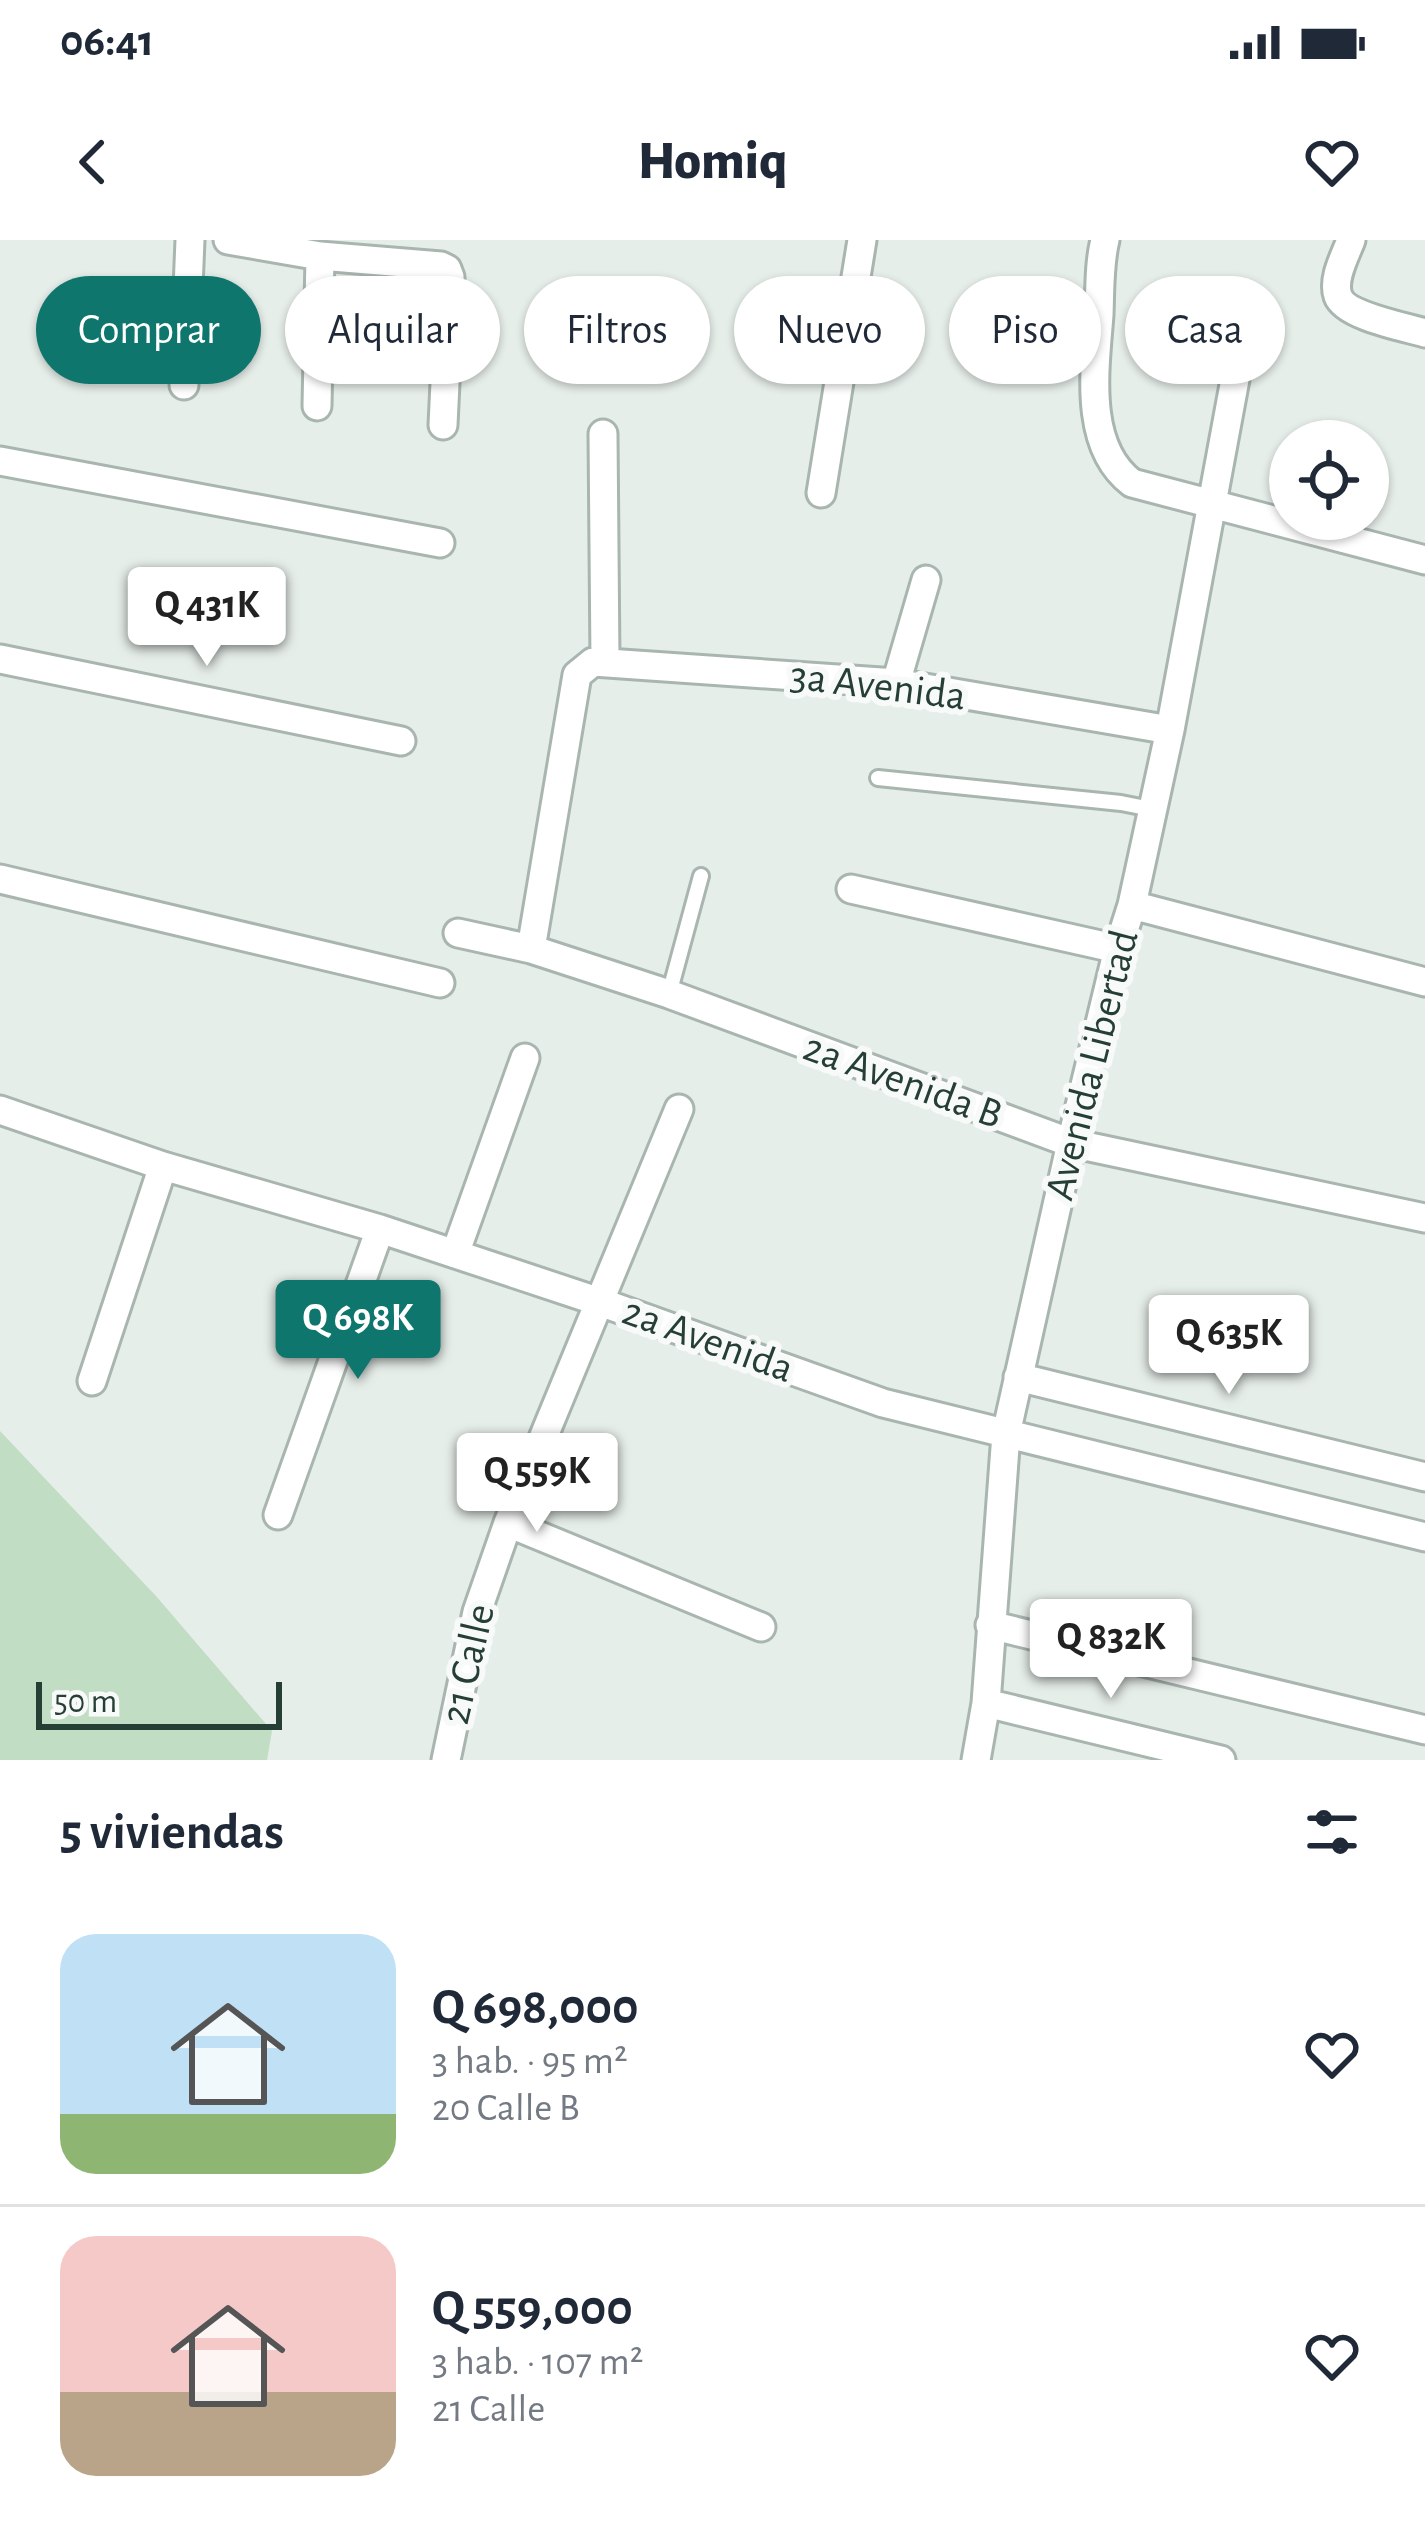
<!DOCTYPE html>
<html lang="es">
<meta charset="utf-8">
<style>
body{margin:0;font-family:"Alegreya Sans",sans-serif;background:#f6f6f7;color:#1f2937;height:100vh;display:flex;flex-direction:column;font-size:45px;white-space:nowrap}
*{box-sizing:border-box;margin:0}
p{font-size:39px;color:#747a83}
.icon{flex:none;width:66px;height:66px;fill:none;stroke:currentColor;stroke-width:2;stroke-linecap:round;stroke-linejoin:round}
.map{position:relative;height:1520px;overflow:hidden}
.sheet{display:flex;flex-direction:column;background:#fff;flex:1}
.sheet>*{flex:none}
.hud{position:absolute;left:36px;top:36px;width:1353px;height:108px;display:flex;gap:24px}
.tools{position:absolute;left:1269px;top:180px;display:grid;gap:24px}
.tools a{display:grid;place-items:center;width:120px;height:120px;border-radius:50%;background:#fff;box-shadow:0 3px 9px #0004;font-size:60px}
.scale{position:absolute;left:36px;bottom:30px;width:246px;box-sizing:border-box;padding-left:12px;border:6px solid #263f34;border-top:0;font-size:33px;line-height:42px;white-space:nowrap;color:#263f34;-webkit-text-stroke:9px #f7faf8;paint-order:stroke}
.price{position:absolute;translate:-50% -102px;padding:0 27px;border-radius:12px;background:#fff;color:#222;font-size:39px;line-height:78px;filter:drop-shadow(0 3px 6px #0008)}
.price::after{content:'';position:absolute;left:50%;top:72px;width:36px;height:27px;margin-left:-18px;background:inherit;clip-path:polygon(0 0,100% 0,50% 100%)}
.price.selected{background:#0f766e;color:#fff}
ul{padding:0;list-style:none}
li{display:flex;align-items:center;gap:36px;height:300px;padding:0 60px}
li+li{border-top:3px solid #e0e1e3}
li span{display:grid;place-items:center;flex:none;width:336px;height:240px;border-radius:36px;color:#555}
li>.icon{margin-inline-start:auto}
span .icon{width:144px;height:144px;fill:#fffc;stroke-width:1}
li b{font-size:51px}
h2{display:flex;justify-content:space-between;align-items:center;height:144px;padding:0 60px;font-size:51px}
.tag{padding:0 42px;border-radius:54px;background:#fff;box-shadow:0 3px 9px #0004;font-size:42px;line-height:108px}
.tag.selected{background:#0f766e;color:#fff}
.status{display:flex;justify-content:space-between;align-items:center;height:84px;padding:0 60px;background:#fff;direction:ltr}
.status svg{height:33px;fill:currentColor}
header{display:flex;justify-content:space-between;align-items:center;height:156px;padding:0 60px;background:#fff;font-size:54px;font-weight:800}
.map>svg:first-child{display:block}
.green{fill:#c1ddc4}
.lines{fill:none;stroke-linecap:round;stroke-linejoin:round}
.service-casing{stroke:#a9b6af;stroke-width:20}
.minor-casing{stroke:#a9b6af;stroke-width:33}
.service{stroke:#fff;stroke-width:14}
.minor{stroke:#fff;stroke-width:27}
.labels{text-anchor:middle;dominant-baseline:central;stroke-width:12;stroke-linejoin:round;paint-order:stroke}
.street-label{font-size:42px;fill:#263f34;stroke:#f7faf8}
</style>
<div class="status"><b>06:41</b><svg viewBox="0 0 49 12"><path d="M0 12V9h3v3zM5 12V6h3v6zM10 12V3h3v9zM15 12V0h3v12zM26 1h20v11H26zM47 4h2v5h-2z"/></svg></div>
<header><svg class="icon" aria-label="back" viewBox="0 0 24 24"><path d="M15 5l-7 7 7 7"/></svg>Homiq<svg class="icon" aria-label="heart" viewBox="0 0 24 24"><path d="M12 20l-8-8c-3-5 5-10 8-4 3-6 11-1 8 4z"/></svg></header>
<div class="map">
<svg width="1425" height="1520" viewBox="0 0 1425 1520">
<rect width="100%" height="100%" fill="#e6eee9"/>
<path class="green" d="M0,1191L156,1356L272,1491L267,1520H0Z"/>
<g class="lines">
<defs>
<path id="service" d="M878,538L1121,563L1151,569
M669,754L701,636"/>
<path id="minor" d="M228,0L320,16L441,26L447,29L450,37L443,185
M1105,0C1099,24 1100,50 1099,75C1095,128 1083,206 1132,243L1425,320
M1351,0C1345,16 1332,39 1338,56C1345,76 1405,87 1425,93
M184,145L190,0
M317,166L320,16
M603,194L605,421
M0,221L440,303
M821,253L862,0
M0,419L401,501
M896,443L926,340
M0,639L440,743
M851,649L1118,709
M1132,665L1425,742
M458,693L531,709L669,754L1071,903L1425,978
M531,709L577,435L593,422L896,443L1170,490
M0,870L163,926L380,989L600,1062L883,1163L1425,1297
M455,1014L525,818
M1018,1137L1425,1237
M92,1141L163,926
M278,1275L380,989
M508,1283L761,1387
M990,1385L1425,1490
M986,1463L1221,1520
M446,1520L477,1372L508,1283L679,869
M976,1520L986,1463L1006,1194L1071,903L1118,709L1132,665L1170,490L1236,134"/>
</defs>
<use href="#service" class="service-casing"/>
<use href="#minor" class="minor-casing"/>
<use href="#service" class="service"/>
<use href="#minor" class="minor"/>
</g>
<g class="labels">
<g class="street-label">
<text transform="translate(878 446) rotate(7)">3a Avenida</text>
<text transform="translate(1092 825) rotate(-76)">Avenida Libertad</text>
<text transform="translate(903 841) rotate(20)">2a Avenida B</text>
<text transform="translate(708 1100) rotate(20)">2a Avenida</text>
<text transform="translate(468 1424) rotate(-77)">21 Calle</text>
</g>
</g>
</svg>
<div class="tools">
<a><svg class="icon" aria-label="locate" viewBox="0 0 24 24"><circle cx="12" cy="12" r="6"/><path d="M12 2v4M12 18v4M2 12h4M18 12h4"/></svg></a>
</div>
<div class="scale">50 m</div>
<b class="price" style="left:207px;top:429px">Q 431K</b>
<b class="price selected" style="left:358px;top:1142px">Q 698K</b>
<b class="price" style="left:1229px;top:1157px">Q 635K</b>
<b class="price" style="left:537px;top:1295px">Q 559K</b>
<b class="price" style="left:1111px;top:1461px">Q 832K</b>
<div class="hud">
<a class="tag selected">Comprar</a>
<a class="tag">Alquilar</a>
<a class="tag">Filtros</a>
<a class="tag">Nuevo</a>
<a class="tag">Piso</a>
<a class="tag">Casa</a>
</div>
</div>
<section class="sheet">
<h2>5 viviendas<svg class="icon" aria-label="filters" viewBox="0 0 24 24"><path d="M4 7h16M4 17h16"/><circle cx="9" cy="7" r="2"/><circle cx="15" cy="17" r="2"/></svg></h2>
<ul>
<li><span style="background:linear-gradient(#bfe0f5 75%,#8fb573 0)"><svg class="icon" aria-label="home" viewBox="0 0 24 24"><path d="M3 11l9-7 9 7M6 9v11h12V9"/></svg></span><div><b>Q 698,000</b><p>3 hab. · 95 m²</p><p>20 Calle B</p></div><svg class="icon" aria-label="heart" viewBox="0 0 24 24"><path d="M12 20l-8-8c-3-5 5-10 8-4 3-6 11-1 8 4z"/></svg></li>
<li><span style="background:linear-gradient(#f6c9c9 65%,#b9a48a 0)"><svg class="icon" aria-label="home" viewBox="0 0 24 24"><path d="M3 11l9-7 9 7M6 9v11h12V9"/></svg></span><div><b>Q 559,000</b><p>3 hab. · 107 m²</p><p>21 Calle</p></div><svg class="icon" aria-label="heart" viewBox="0 0 24 24"><path d="M12 20l-8-8c-3-5 5-10 8-4 3-6 11-1 8 4z"/></svg></li>
</ul>
</section>
